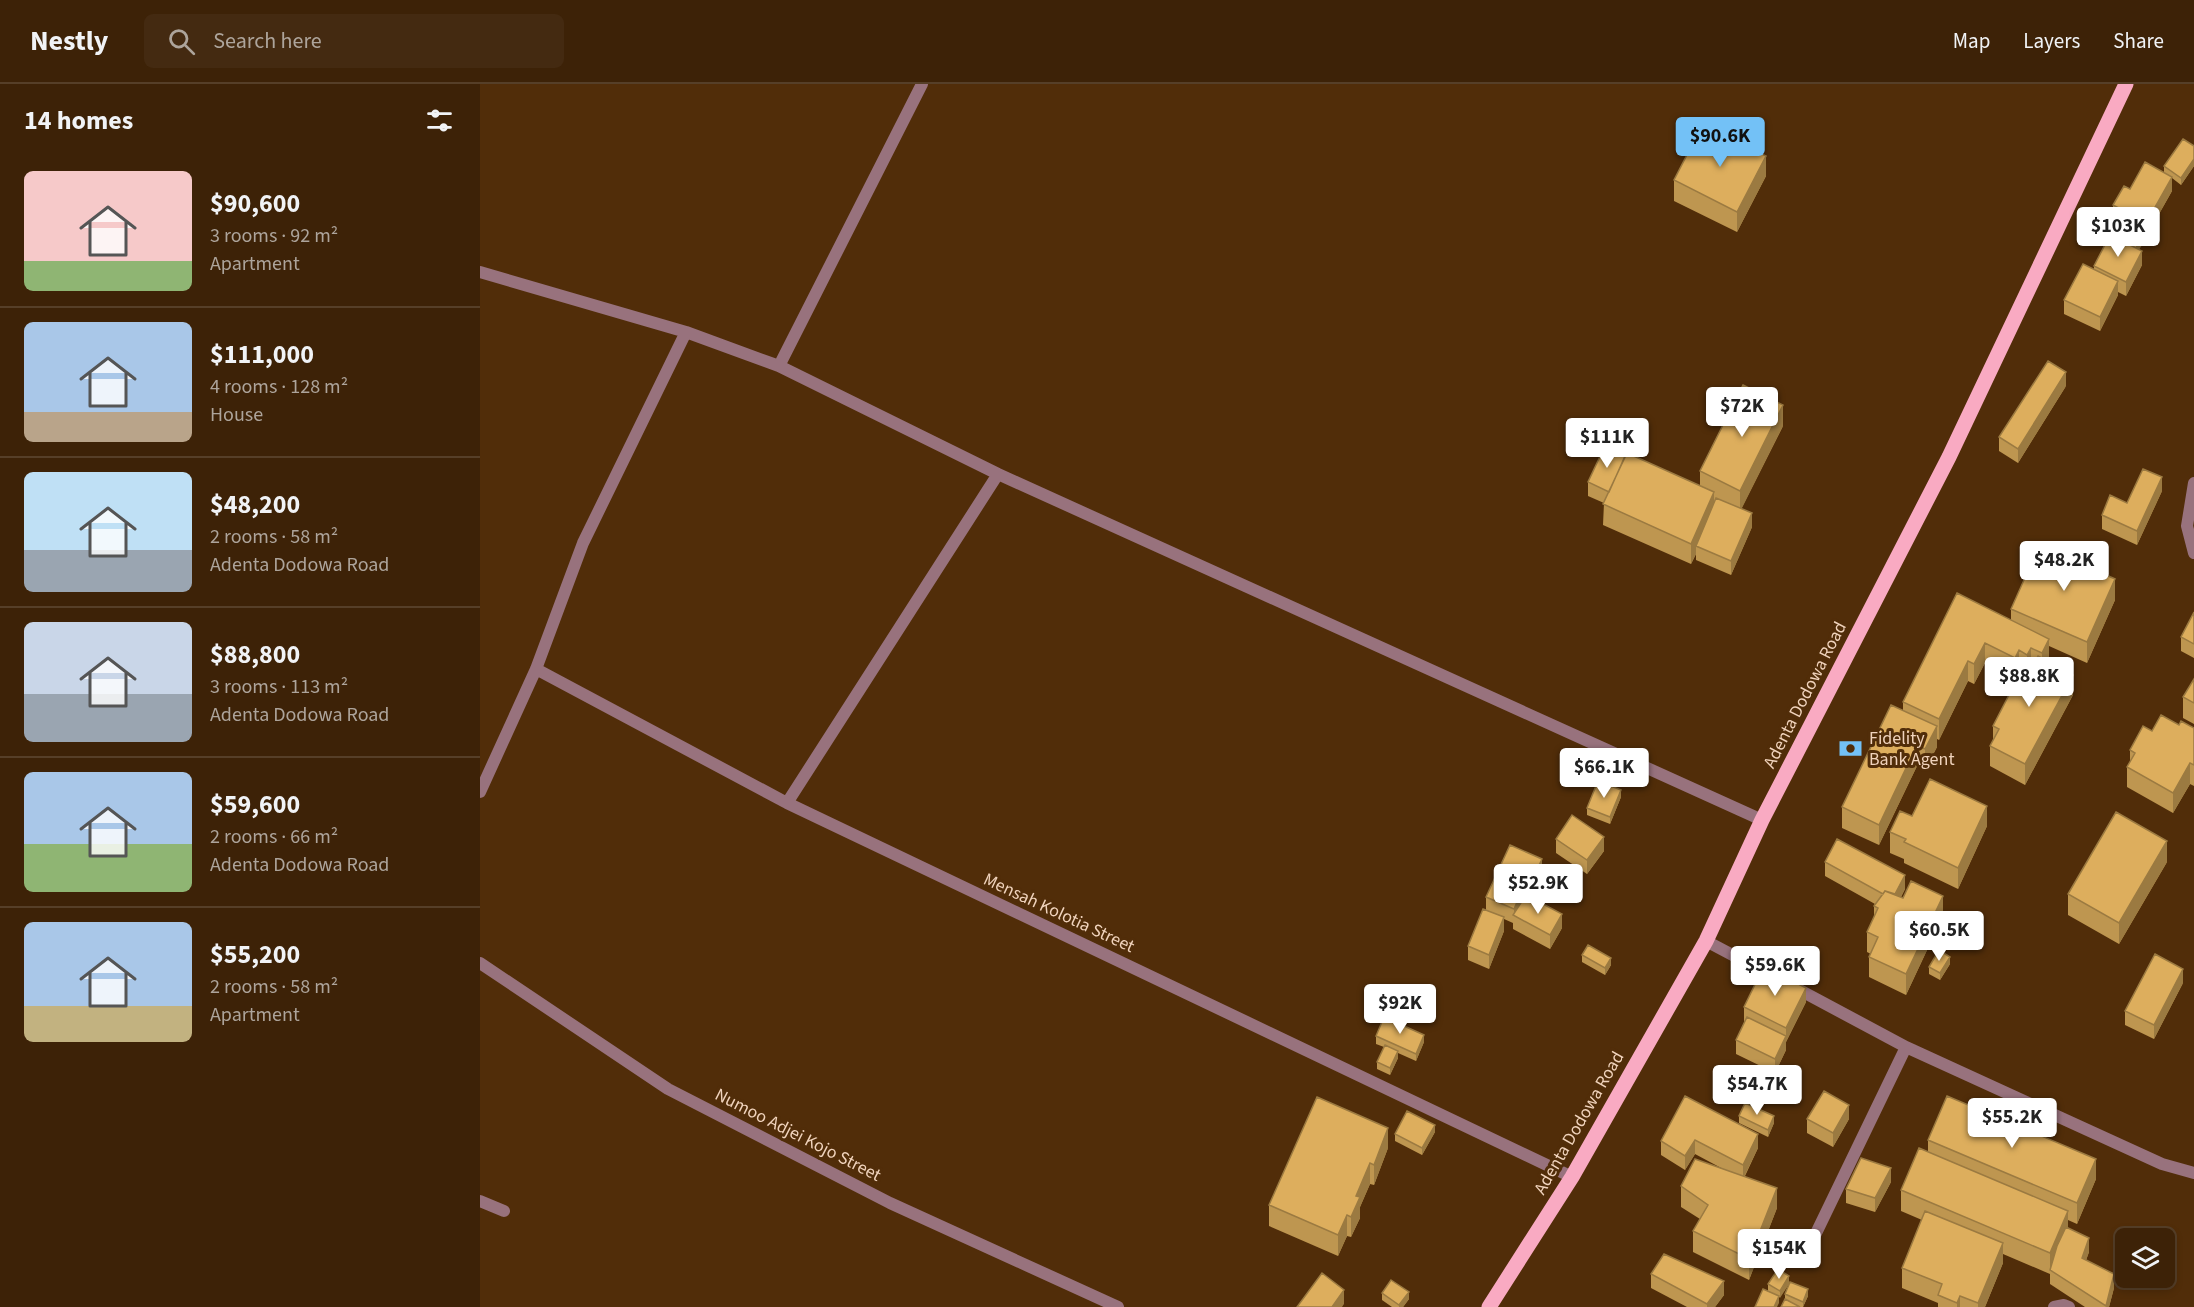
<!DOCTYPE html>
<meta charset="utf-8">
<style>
body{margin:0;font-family:"Source Sans 3",sans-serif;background:#442a11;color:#f1f3f6;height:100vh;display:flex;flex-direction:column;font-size:22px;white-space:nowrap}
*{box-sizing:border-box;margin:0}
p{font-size:20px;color:#ada49b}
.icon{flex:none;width:33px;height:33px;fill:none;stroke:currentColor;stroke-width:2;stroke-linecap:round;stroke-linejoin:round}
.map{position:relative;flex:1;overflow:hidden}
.sheet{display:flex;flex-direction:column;background:#3d2207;width:480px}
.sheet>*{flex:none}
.tools{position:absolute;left:1635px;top:1144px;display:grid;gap:12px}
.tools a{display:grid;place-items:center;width:60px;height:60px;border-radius:9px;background:#3d2207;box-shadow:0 3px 9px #0003,0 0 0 2px #563f28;font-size:30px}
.price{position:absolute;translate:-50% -51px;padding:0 14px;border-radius:6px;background:#fff;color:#222;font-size:20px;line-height:39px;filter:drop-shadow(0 2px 3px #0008)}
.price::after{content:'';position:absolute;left:50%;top:36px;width:18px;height:14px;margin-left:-9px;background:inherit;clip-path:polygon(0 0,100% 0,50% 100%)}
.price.selected{background:#73c1f6;color:#111}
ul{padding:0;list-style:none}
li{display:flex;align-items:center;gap:18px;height:150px;padding:0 24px}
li+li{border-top:2px solid #563f28}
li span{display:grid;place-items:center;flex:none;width:168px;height:120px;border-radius:9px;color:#555}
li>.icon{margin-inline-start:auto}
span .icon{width:72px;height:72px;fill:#fffc;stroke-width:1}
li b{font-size:26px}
h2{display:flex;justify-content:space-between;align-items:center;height:72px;padding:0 24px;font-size:26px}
header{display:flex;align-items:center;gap:36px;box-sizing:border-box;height:84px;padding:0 30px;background:#3d2207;border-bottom:2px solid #563f28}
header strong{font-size:28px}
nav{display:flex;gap:33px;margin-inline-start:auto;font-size:21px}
.search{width:420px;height:54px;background:#442a11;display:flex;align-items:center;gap:15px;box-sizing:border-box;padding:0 21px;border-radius:9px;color:#ada49b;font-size:22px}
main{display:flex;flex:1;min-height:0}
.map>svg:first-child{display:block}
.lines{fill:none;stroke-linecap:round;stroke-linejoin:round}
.lane{stroke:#98727d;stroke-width:12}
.street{stroke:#98727d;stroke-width:12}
.primary{stroke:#f9aac2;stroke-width:15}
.wall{fill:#be9650}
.shaded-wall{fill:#9b7a41}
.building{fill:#ddae5d;stroke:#9b7a41;stroke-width:1.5}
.labels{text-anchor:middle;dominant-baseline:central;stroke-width:6;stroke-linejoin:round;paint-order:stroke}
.street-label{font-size:18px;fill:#f0d3bc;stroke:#512d09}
.poi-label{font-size:18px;fill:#f0d3bc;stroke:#512d09;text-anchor:start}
</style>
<header>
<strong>Nestly</strong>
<div class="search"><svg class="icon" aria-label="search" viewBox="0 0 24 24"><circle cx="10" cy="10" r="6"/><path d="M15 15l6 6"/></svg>Search here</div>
<nav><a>Map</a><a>Layers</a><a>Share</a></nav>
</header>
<main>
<section class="sheet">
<h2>14 homes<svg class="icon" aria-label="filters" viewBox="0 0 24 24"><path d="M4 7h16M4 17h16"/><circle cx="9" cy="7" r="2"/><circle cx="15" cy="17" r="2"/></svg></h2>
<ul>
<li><span style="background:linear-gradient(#f6c9c9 75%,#8fb573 0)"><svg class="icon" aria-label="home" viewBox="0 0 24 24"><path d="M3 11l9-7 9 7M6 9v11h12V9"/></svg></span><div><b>$90,600</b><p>3 rooms · 92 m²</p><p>Apartment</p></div></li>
<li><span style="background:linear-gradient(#a9c7e8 75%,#b9a48a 0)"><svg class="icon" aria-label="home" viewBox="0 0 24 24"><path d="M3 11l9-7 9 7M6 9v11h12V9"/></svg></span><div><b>$111,000</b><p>4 rooms · 128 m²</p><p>House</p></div></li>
<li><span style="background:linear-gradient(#bfe0f5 65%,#9aa5b1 0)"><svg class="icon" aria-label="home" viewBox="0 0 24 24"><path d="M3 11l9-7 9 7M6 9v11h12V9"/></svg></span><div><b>$48,200</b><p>2 rooms · 58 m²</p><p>Adenta Dodowa Road</p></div></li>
<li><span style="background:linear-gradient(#c9d6e8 60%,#9aa5b1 0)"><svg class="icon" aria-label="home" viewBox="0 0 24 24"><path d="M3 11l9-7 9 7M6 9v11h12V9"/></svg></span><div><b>$88,800</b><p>3 rooms · 113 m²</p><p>Adenta Dodowa Road</p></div></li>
<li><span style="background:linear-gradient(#a9c7e8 60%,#8fb573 0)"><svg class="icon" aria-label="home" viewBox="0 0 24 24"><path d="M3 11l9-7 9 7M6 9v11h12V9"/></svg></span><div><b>$59,600</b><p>2 rooms · 66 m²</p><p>Adenta Dodowa Road</p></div></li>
<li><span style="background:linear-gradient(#a9c7e8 70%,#c2b280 0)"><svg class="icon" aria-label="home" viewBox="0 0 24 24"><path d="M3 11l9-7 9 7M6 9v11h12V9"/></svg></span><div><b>$55,200</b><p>2 rooms · 58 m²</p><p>Apartment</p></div></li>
</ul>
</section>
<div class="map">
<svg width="1714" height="1223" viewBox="0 0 1714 1223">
<rect width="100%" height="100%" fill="#512d09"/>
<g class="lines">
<path class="lane" d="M0,1117L24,1127
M1574,1223L1584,1221L1589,1223"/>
<path class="street" d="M0,188L206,248L299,282L518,390L1282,736
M299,282L442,0
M1714,399L1707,442L1714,469
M56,585L307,719L1092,1093
M0,708L56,585L103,459L206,248
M307,719L518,390
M1226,857L1294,893
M0,879L188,1005L410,1119L638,1223
M1312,902L1426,963L1682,1080L1714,1089
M1326,1170L1426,963"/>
<path class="primary" d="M1009,1223L1092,1093L1226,857L1282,736L1469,373L1646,0"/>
</g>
<path class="wall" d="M1714,62V82L1701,101L1692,94V107L1666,153L1633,135V121L1650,105L1684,89V82Z
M1286,92L1257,148L1194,117V96Z
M1635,153L1662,161L1659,165L1662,181L1646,212L1638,208V211L1620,247L1584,230V216L1614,185V182Z
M1586,302L1538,379L1519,367V353Z
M1303,342L1261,425L1272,443L1251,491L1216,476V470L1211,480L1123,441L1124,419L1108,412V398L1220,402V387Z
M1682,407L1657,461L1622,445V431L1647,419Z
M1555,480L1615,486L1635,516L1607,579L1569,562V576L1568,577L1593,611L1545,701L1510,682V662L1513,657V642L1541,588L1539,587L1535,595L1505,579L1494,600L1488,597L1459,656L1457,655V663L1445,686L1437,682L1399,761L1362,744V723L1423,626V618L1531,536V525Z
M1714,528V574L1701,567V553Z
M1714,595V640L1703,634V613Z
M1699,641L1714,644V702L1710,700L1693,729L1647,703V683L1650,678V666L1672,647Z
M1141,713L1130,740L1107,731V724Z
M1432,732L1507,742L1478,805L1424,779V775L1410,769V748Z
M1076,755L1124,767L1107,790L1076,769Z
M1345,778L1425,805L1421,813L1463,832L1426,911L1389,893V873L1391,870L1387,868V848L1394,834V822L1395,820L1345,792Z
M1687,778L1639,860L1588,831V810Z
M1062,789L1050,813L1082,844L1070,865L1033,845V839L1024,835V847L1009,885L988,876V862L1006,826V813Z
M1102,871L1131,881L1125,891L1102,878Z
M1470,880L1460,896L1449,890V883Z
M1703,899L1674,955L1645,941V927Z
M1326,918L1306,958V966L1295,989L1256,970V956L1265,937H1264V923Z
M896,952L944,958L936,977L918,969V974L910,991L897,985V978L904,963L896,960Z
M1205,1012L1278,1064L1265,1092L1297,1124L1269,1196L1213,1168V1147L1220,1135L1201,1123V1102L1243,1085L1215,1070L1205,1086L1181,1071V1057Z
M1259,1032L1294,1039L1288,1053L1259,1039Z
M1327,1035H1369L1353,1063L1327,1049Z
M955,1048L942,1071L915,1057V1050Z
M1448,1056L1616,1095L1597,1140L1588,1136V1144L1609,1168L1606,1176L1634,1204L1629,1223H1605L1570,1200V1190L1523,1170V1179L1505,1223H1458V1219L1422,1204V1184L1442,1136L1421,1127V1106L1448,1068Z
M908,1064L894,1101L890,1100L880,1123V1134L871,1153L867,1152L858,1172L789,1142V1121Z
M1411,1098L1395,1128L1366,1119V1105Z
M1171,1190L1244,1211L1235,1223H1207L1171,1204Z
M1288,1200H1309L1299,1214V1219L1288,1207Z
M902,1209L929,1215L923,1223H912L902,1216Z
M1305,1210L1328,1212L1323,1223H1301L1305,1216Z"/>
<path class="shaded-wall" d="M1286,72V92L1257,148V128Z
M1714,75V82L1701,101V94Z
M1692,93V107L1666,153V139Z
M1662,154V161L1652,176V169Z
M1662,167V181L1646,212V198Z
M1638,197V211L1620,247V233Z
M1586,288V302L1538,379V365Z
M1303,321V342L1260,428V407Z
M1682,393V407L1657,461V447Z
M1234,408V429L1216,462V470L1211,480V460Z
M1272,429V443L1251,491V477Z
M1635,495V516L1607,579V558Z
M1569,555V576L1562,590V569Z
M1505,559V579L1494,600V580Z
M1551,564V584L1547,591V571Z
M1539,566V587L1535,595V574Z
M1488,577V597L1459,656V635Z
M1593,591V611L1545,701V680Z
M1457,642V663L1445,686V665Z
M1437,661V682L1399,761V741Z
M1710,679V700L1693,729V709Z
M1141,706V713L1130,740V733Z
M1507,722V742L1478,805V784Z
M1124,753V767L1107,790V776Z
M1687,757V778L1639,860V839Z
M1062,775V789L1045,825V811Z
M1425,791V805L1413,829V815Z
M1041,809V823L1034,832V825Z
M1463,812V832L1426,911V890Z
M1082,830V844L1070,865V851Z
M1024,833V847L1009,885V871Z
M1470,873V880L1460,896V889Z
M1131,874V881L1125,891V884Z
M1703,885V899L1674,955V941Z
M1326,904V918L1306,958V966L1295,989V975L1306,952V944Z
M944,951V958L936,977V970Z
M918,967V974L910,991V984Z
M1369,1021V1035L1353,1063V1049Z
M1294,1032V1039L1288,1053V1046Z
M955,1041V1048L942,1071V1064Z
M908,1044V1064L894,1101V1081Z
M1278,1050V1064L1263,1095V1081Z
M1215,1056V1070L1205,1086V1072Z
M1616,1075V1095L1597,1140V1119Z
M890,1079V1100L880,1123V1134L871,1153V1133L876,1112Z
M1411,1084V1098L1395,1128V1114Z
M1297,1104V1124L1269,1196V1175Z
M1588,1127V1148L1570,1186V1169Z
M867,1131V1152L858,1172V1151Z
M1609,1154V1168L1602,1188V1174Z
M1523,1159V1179L1505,1223H1498V1219Z
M1634,1190V1204L1629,1223H1626Z
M1309,1192V1200L1300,1214V1207Z
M1244,1197V1211L1235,1223H1227V1220Z
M1328,1205V1212L1323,1223V1218Z
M864,1206V1220L862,1223H852Z
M929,1208V1215L923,1223H919V1221Z
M1299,1212V1219L1297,1223H1294Z
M1480,1212V1223H1477V1219Z"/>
<path class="building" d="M1223,40L1286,72L1257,128L1194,96Z
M1703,55L1714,62V75L1701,94L1684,82Z
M1665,78L1692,93L1666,139L1633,121L1644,102L1650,105Z
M1642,142L1662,154L1656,164L1635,153Z
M1630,151L1662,167L1646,198L1614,182Z
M1603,180L1638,197L1620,233L1584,216Z
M1568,277L1586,288L1538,365L1519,353Z
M1263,301L1303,321L1260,407L1220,387Z
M1125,362L1145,372L1129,408L1108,398Z
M1147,369L1234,408L1211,460L1123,420Z
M1663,385L1682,393L1657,447L1622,431L1630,411L1647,419Z
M1236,414L1272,429L1251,477L1216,462Z
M1565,458L1615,480L1613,485L1635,495L1607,558L1531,525L1552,478L1555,480Z
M1477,509L1569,555L1562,569L1551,564L1547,571L1539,566L1535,574L1505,559L1494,580L1488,577L1459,635L1423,618Z
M1714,528V560L1701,553Z
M1558,572L1593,591L1545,680L1510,662L1519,645L1513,642L1546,578L1553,582Z
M1714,595V619L1703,613Z
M1411,621L1457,642L1445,665L1437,661L1399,741L1362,723Z
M1681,631L1699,641L1701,637L1714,644V681L1710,679L1693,709L1647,683L1655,669L1650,666L1663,642L1672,647Z
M1450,695L1507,722L1478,784L1424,758L1426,755L1410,748L1420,727L1432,732Z
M1118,697L1141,706L1130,733L1107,724Z
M1636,728L1687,757L1639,839L1588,810Z
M1092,731L1124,753L1107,776L1076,755Z
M1357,755L1425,791L1415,810L1405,807L1403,810L1345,778Z
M1030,761L1062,775L1045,811L1041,809L1034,825L1006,813Z
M1431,797L1463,812L1426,890L1389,873L1398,853L1387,848L1398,824L1394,822L1405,807L1423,814Z
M1046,811L1082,830L1070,851L1033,831Z
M1003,825L1024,833L1009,871L988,862Z
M1108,861L1131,874L1125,884L1102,871Z
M1459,866L1470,873L1460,889L1449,883Z
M1675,870L1703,885L1674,941L1645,927Z
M1284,882L1326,904L1306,944L1264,923Z
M904,933L944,951L936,970L896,952Z
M1267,933L1306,952L1295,975L1256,956Z
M905,961L918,967L910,984L897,978Z
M1344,1007L1369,1021L1353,1049L1327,1035Z
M1205,1012L1278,1050L1263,1081L1215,1056L1205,1072L1181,1057Z
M1467,1012L1616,1075L1597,1119L1448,1056Z
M837,1013L908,1044L894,1081L890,1079L876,1112L880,1113L871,1133L867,1131L858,1151L789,1121Z
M1265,1019L1294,1032L1288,1046L1259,1032Z
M927,1027L955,1041L942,1064L915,1050Z
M1439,1064L1588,1127L1570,1169L1421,1106Z
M1381,1074L1411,1084L1395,1114L1366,1105Z
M1215,1075L1297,1104L1269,1175L1213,1147L1228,1121L1201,1102Z
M1445,1127L1523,1159L1498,1219L1480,1212L1477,1219L1458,1211L1462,1200L1422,1184Z
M1586,1143L1609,1154L1602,1174L1634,1190L1626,1222L1570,1186L1577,1162Z
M1184,1170L1244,1197L1227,1220L1171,1190Z
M1298,1185L1309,1192L1300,1207L1288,1200Z
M842,1189L864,1206L852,1223H817Z
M911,1196L929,1208L919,1221L902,1209Z
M1310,1198L1328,1205L1323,1218L1305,1210Z
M1283,1205L1299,1212L1294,1223H1275Z
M1305,1215L1320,1223H1301Z"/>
<defs>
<symbol id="bank-bare" viewBox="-9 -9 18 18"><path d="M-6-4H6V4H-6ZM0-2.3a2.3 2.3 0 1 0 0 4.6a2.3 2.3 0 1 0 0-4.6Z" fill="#73c1f6" stroke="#512d09" stroke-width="2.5" paint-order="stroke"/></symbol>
</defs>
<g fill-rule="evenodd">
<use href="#bank-bare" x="1354" y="648" width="33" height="33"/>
</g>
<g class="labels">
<g class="street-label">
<text transform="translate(1325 611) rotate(-63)">Adenta Dodowa Road</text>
<text transform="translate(579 829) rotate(25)">Mensah Kolotia Street</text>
<text transform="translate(1099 1039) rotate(-60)">Adenta Dodowa Road</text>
<text transform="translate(318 1051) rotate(27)">Numoo Adjei Kojo Street</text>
</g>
<g class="poi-label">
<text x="1389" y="654">Fidelity<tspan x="1389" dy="21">Bank Agent</tspan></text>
</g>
</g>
</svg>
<div class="tools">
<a><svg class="icon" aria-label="layers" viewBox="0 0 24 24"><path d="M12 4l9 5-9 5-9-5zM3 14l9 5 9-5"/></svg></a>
</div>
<b class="price selected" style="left:1240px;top:84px">$90.6K</b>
<b class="price" style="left:1638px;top:174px">$103K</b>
<b class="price" style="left:1262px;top:354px">$72K</b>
<b class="price" style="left:1127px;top:385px">$111K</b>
<b class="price" style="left:1584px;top:508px">$48.2K</b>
<b class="price" style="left:1549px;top:624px">$88.8K</b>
<b class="price" style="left:1124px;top:715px">$66.1K</b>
<b class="price" style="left:1058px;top:831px">$52.9K</b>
<b class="price" style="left:1459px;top:878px">$60.5K</b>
<b class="price" style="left:1295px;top:913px">$59.6K</b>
<b class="price" style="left:920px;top:951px">$92K</b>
<b class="price" style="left:1277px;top:1032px">$54.7K</b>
<b class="price" style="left:1532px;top:1065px">$55.2K</b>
<b class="price" style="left:1299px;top:1196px">$154K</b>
</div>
</main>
